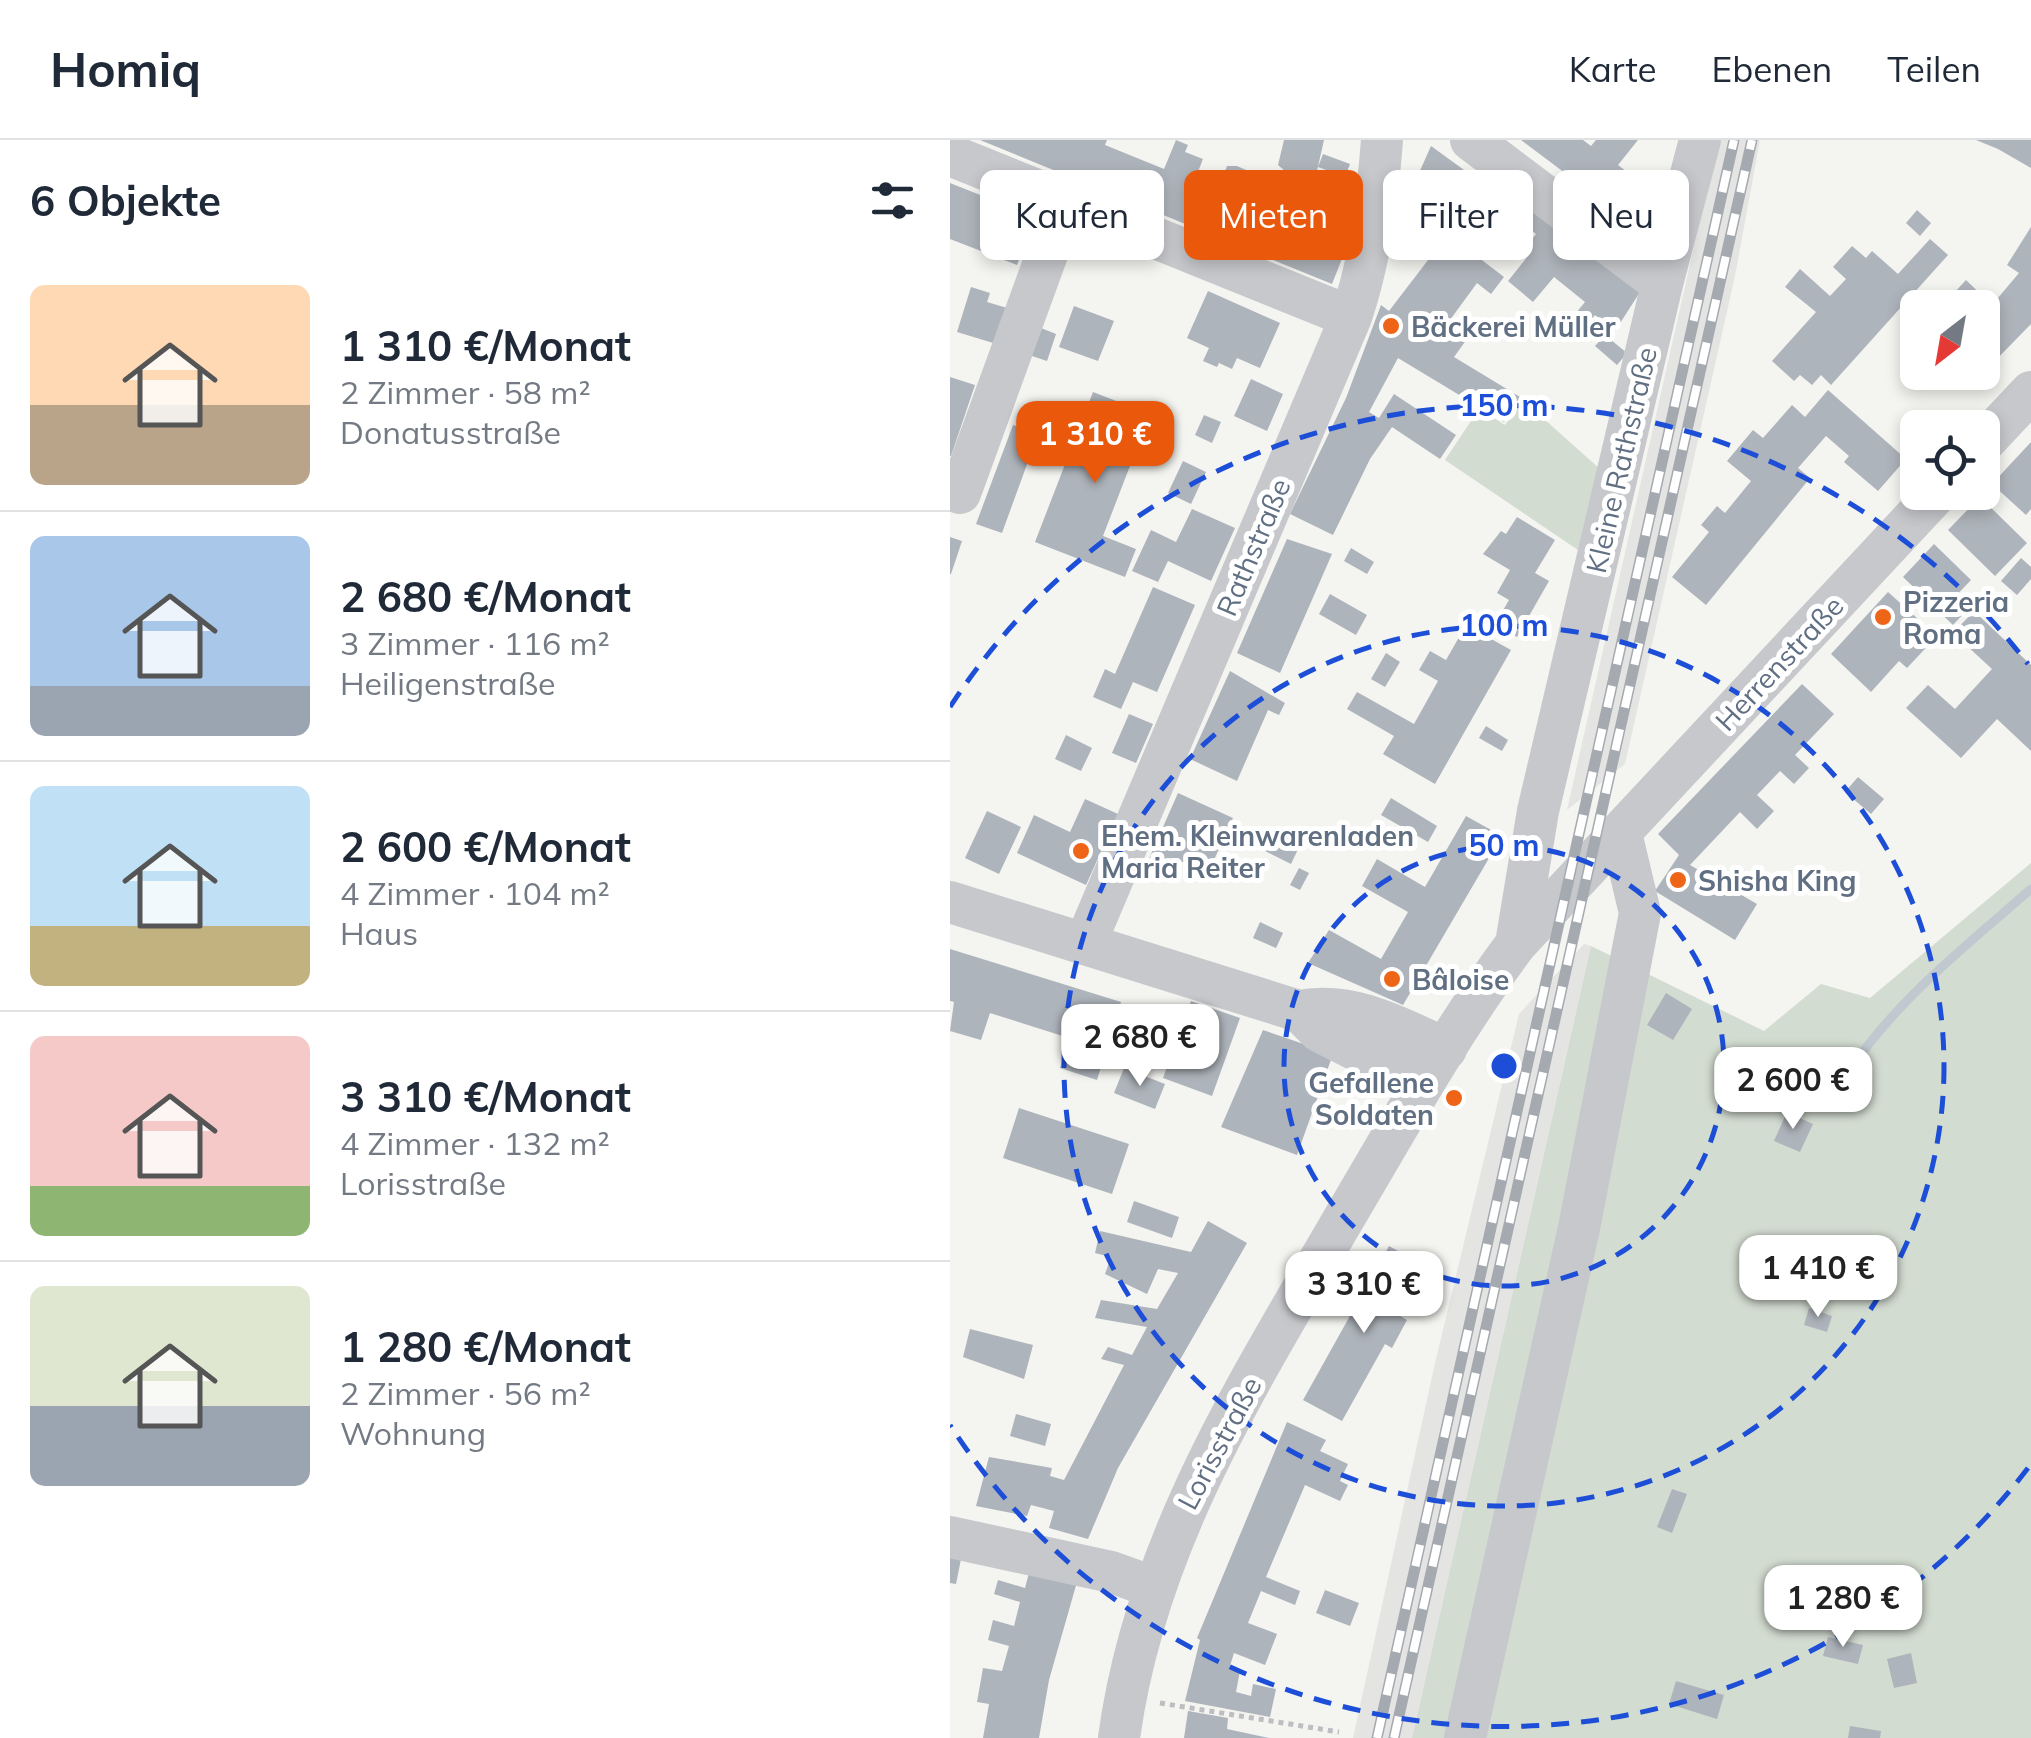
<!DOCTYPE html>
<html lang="de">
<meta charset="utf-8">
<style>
body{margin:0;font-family:Mulish,sans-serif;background:#f6f6f7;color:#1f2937;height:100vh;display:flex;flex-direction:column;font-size:38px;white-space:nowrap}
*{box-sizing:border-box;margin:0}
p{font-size:32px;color:#747a83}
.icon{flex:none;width:55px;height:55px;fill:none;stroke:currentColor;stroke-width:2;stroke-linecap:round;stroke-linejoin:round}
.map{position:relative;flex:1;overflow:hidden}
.panel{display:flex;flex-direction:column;background:#fff;width:950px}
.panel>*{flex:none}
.top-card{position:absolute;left:30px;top:30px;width:900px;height:90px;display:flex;gap:20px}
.needle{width:65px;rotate:211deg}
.controls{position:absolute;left:950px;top:150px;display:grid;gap:20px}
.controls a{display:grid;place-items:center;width:100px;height:100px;border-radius:15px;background:#fff;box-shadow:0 5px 15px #0003;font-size:50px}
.price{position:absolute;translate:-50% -85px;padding:0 22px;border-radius:20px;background:#fff;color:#222;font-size:32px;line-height:65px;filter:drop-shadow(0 2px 5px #0008)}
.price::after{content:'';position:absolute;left:50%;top:60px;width:30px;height:22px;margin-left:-15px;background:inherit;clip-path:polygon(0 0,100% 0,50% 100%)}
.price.active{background:#ea580c;color:#fff}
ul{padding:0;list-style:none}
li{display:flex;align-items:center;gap:30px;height:250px;padding:0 30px}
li+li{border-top:2px solid #e0e1e3}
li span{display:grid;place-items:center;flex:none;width:280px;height:200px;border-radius:15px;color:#555}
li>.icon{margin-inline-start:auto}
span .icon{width:120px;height:120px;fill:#fffc;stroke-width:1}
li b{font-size:42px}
h2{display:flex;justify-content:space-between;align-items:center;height:120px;padding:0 30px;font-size:42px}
.tag{padding:0 35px;border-radius:15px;background:#fff;box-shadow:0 5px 15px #0003;font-size:35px;line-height:90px}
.tag.active{background:#ea580c;color:#fff}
header{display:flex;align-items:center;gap:60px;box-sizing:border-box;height:140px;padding:0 50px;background:#fff;border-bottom:2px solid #e0e1e3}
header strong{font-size:48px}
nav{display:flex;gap:55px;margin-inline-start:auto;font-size:35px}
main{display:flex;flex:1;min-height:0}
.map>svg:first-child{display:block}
.built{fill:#e4e5e3}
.green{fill:#d3dcd1}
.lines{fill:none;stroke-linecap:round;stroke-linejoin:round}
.stream{stroke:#c1c9d0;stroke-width:9}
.building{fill:#aeb4bb}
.path{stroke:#bdbec1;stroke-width:5;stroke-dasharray:5 5;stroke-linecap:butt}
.minor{stroke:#c6c8cc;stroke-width:42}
.rail-casing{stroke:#a5a9b0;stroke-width:11}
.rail{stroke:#fff;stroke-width:8;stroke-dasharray:22;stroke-linecap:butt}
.ring{fill:none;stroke:#1d4ed8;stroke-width:5;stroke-dasharray:18 12}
.poi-dot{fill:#ee6517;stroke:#fff;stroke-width:4}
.labels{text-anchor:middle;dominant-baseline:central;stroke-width:10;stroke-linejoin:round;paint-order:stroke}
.poi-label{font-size:28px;font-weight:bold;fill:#616f83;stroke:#fff;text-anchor:start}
.street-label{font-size:28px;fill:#616f83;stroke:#fff}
.centre{fill:#1d4ed8;stroke:#fff;stroke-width:5}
.ring-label{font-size:30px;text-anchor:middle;font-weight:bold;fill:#1d4ed8;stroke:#fff;stroke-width:10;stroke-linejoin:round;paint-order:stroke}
</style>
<header>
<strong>Homiq</strong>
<nav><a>Karte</a><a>Ebenen</a><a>Teilen</a></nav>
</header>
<main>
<section class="panel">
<h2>6 Objekte<svg class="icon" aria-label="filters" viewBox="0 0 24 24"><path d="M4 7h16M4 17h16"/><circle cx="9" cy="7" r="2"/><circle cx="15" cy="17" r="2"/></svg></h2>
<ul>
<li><span style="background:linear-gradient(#ffd9b3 60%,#b9a48a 0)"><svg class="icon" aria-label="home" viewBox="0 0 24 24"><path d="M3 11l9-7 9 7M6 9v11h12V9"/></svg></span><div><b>1 310 €/Monat</b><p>2 Zimmer · 58 m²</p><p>Donatusstraße</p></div></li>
<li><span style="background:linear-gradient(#a9c7e8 75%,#9aa5b1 0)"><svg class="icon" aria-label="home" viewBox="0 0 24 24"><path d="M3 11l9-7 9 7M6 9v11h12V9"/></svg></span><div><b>2 680 €/Monat</b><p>3 Zimmer · 116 m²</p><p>Heiligenstraße</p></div></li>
<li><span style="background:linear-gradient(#bfe0f5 70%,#c2b280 0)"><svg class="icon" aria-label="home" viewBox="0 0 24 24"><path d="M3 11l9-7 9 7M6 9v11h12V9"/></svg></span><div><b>2 600 €/Monat</b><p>4 Zimmer · 104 m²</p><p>Haus</p></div></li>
<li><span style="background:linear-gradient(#f6c9c9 75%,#8fb573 0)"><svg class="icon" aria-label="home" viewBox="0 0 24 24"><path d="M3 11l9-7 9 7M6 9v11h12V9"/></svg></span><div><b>3 310 €/Monat</b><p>4 Zimmer · 132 m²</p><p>Lorisstraße</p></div></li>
<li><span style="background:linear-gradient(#dfe7d0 60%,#9aa5b1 0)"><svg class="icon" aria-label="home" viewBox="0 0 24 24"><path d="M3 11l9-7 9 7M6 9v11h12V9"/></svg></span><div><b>1 280 €/Monat</b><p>2 Zimmer · 56 m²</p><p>Wohnung</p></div></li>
</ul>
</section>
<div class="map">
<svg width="1081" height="1598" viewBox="0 0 1081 1598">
<rect width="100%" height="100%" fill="#f4f4f0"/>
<path class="built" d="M768,0H810L785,136L675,624L617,670Z
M634,804L641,806L462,1598H403L485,1223L569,874Z"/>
<path class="green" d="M573,260L651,330L631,412L495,320L529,269L555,285Z
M1081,723V1598H462L641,806L814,891L871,844L920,858Z"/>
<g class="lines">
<path class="stream" d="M902,927C950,857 1017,805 1081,749"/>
</g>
<path class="building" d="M30,0H157L155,5L214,29L226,0L238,5L235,12L253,19L244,42L267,51L277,26H287L303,33L291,61L330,76L342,45L362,53L349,84L356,87L359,78L401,96L382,144Z
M334,0H374L367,31L370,47L343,38L328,25Z
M571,0H633L641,6L646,0H688L668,25L715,61L703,77L709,82L699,96Z
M1026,0H1081V28L1048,9Z
M481,6L543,51L523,78L507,66L492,86L478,76L494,56L473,73L457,60Z
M373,14L400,24L395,37L368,27Z
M384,36L412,47L406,62L378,50Z
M0,43L86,77L67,125L0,99Z
M571,56L690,152L665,191L645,175L629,195L616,185L635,162L604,137L583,162L558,141L578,116L572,112L586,94L558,72Z
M967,70L981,83L970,96L956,83Z
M1081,87V184L1039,227L1032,221V168H990L1016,140L1042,165L1069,133L1057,125Z
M498,94L554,137L541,154L527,143L497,184L517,199L504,217L570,257L554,282L448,218L419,272L429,278L444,254L506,295L490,319L442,287L420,319L383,395L340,374L396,258L431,165L439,171Z
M980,99L998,115L881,245L871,235L862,245L850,235L844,241L822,221L866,172L835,147L850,129L880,156L896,139L883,127L902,106L916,118L922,111L948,134Z
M21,147L40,153L37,162L64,170L53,206L7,192Z
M258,151L330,183L310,228L287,218L282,229L269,223L267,227L253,221L259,208L237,198Z
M124,166L164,181L148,221L109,207Z
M86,186L106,194L97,221L76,214Z
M655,195L677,213L667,225L645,206Z
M0,237L25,245L1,316H0Z
M301,239L333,254L317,291L284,276Z
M878,250L956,319L928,351L894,322L899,316L876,296L848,328L860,338L756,465L722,437L759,392L751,385L767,366L775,373L801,341L777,321L803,290L813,298L842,265L855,277Z
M143,252L200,274L153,396L186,409L175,437L85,402Z
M254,275L271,282L262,303L245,295Z
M63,285L88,294L52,393L26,384Z
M1081,302V369L1076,375L1042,344Z
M233,321L256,332L241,364L218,353Z
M1030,357L1077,403L1045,436L998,390Z
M242,369L285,388L261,441L218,421L208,442L182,431L201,390L226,402Z
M567,377L605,400L585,433L599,441L567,497L545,484L559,460L547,453L560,430L533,414L551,391L556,394Z
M0,397L12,401L1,434H0Z
M337,399L382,414L330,533L287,513Z
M984,404L1021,440L1003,459L1016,471L1003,485L953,437Z
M401,408L424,422L417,434L394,421Z
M1071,418L1081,427V439L1067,455L1051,441Z
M203,447L245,465L207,552L183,542L171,569L143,557L155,529L165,534Z
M938,452L987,496L957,528L949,521L921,552L881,514Z
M380,454L417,475L406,495L369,474Z
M1024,471L1081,525V611L1047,579L1011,618L956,568L978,545L1005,569L1042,529L1003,493Z
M516,485L561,510L485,644L433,614L444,596L397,569L407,552L464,584L488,541L469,530L480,511L496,520Z
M436,513L450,522L435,547L421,539Z
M280,531L335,563L329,575L318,570L287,641L240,619Z
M852,544L884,574L845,615L859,628L844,644L830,631L807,655L824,671L807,689L790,672L740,725L807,764L785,800L705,751L729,715L708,694Z
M179,574L203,584L186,623L162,613Z
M536,586L558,600L552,611L529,598Z
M116,595L142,608L131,631L105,619Z
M908,637L934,659L921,674L895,652Z
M228,653L283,678L258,733L230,721L225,733L198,721Z
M441,658L487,686L478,702L431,675Z
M135,659L168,674L136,745L67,713L84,675L120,692Z
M37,671L71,687L49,734L15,718Z
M516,676L552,696L453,865L358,823L379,790L431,819L458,772L412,746L427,719L475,747Z
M317,686L351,703L341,724L307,707Z
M349,728L359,733L350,750L340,745Z
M310,782L333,793L326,808L303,798Z
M0,809L171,862L147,940L110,928L119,898L40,873L31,900L0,891L4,862L0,861Z
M716,853L742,869L723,900L697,885Z
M241,861L290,878L262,956L213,938Z
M313,890L383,914L347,1015L271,987Z
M174,928L215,944L205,969L164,953Z
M847,936L866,948L854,968L834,956Z
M69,968L179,1004L162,1054L53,1018Z
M837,972L863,984L850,1012L824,1001Z
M184,1061L229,1077L222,1098L177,1082Z
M258,1081L297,1103L168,1328L138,1399L99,1388L104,1371L81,1365L77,1376L26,1366L39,1317L102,1328L100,1336L114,1340L174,1225L151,1219L158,1207L182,1215L197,1187L145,1178L151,1160L207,1169L228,1133L208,1129L197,1154L155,1134L161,1117L145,1113L150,1091L241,1112Z
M439,1106L472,1124L445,1173L457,1180L442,1208L435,1204L392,1281L353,1260Z
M873,1120L894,1123L889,1151L868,1147Z
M859,1168L882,1176L877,1192L854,1185Z
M20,1189L83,1205L74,1239L13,1217Z
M66,1274L101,1284L95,1306L60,1296Z
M337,1282L376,1300L370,1311L398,1324L390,1341L398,1345L390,1361L355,1345L316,1437L350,1451L345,1465L311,1451L298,1483L327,1494L315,1525L284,1513L279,1529L290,1531L286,1552L301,1556L303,1544L326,1549L320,1577L235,1561L250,1500L247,1498Z
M722,1349L737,1354L722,1393L707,1387Z
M0,1417L11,1419L6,1444L0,1443Z
M80,1429L127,1442L99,1540L89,1598H33L39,1564L27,1562L33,1528L52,1531L59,1506L38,1500L43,1480L64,1486L70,1462L44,1454L48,1440L75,1448Z
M375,1450L409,1463L400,1486L366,1473Z
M878,1497L913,1505L908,1524L873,1516Z
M961,1513L967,1543L944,1548L937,1519Z
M726,1541L774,1555L767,1579L719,1564Z
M238,1571L278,1578L277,1589L319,1598H234Z
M900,1586L931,1591L930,1598H898Z"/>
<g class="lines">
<path class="path" d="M210,1563L389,1592"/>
<path class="minor" d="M521,0L712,144L588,671L566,804
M0,15L401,177
M712,144L750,0
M1032,304L1081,252
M10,353L116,62
M0,762L349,871C402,861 448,887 496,909
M135,804L401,177C421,118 427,62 432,0
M349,871L369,891L473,944
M0,1397L161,1432L203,1447
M169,1598C195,1405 297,1245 393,1080C448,987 501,891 566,804L988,352
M515,1598L629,1088L690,773L671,693"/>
<defs>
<path id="rail" d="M427,1598L784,0
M444,1598L802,0"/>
</defs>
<use href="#rail" class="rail-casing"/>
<use href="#rail" class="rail"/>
</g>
<g class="ring">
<circle cx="554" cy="926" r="220"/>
<circle cx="554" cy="926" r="440"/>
<path d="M1078 1328A660 660 0 0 1 0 1285M0 567A660 660 0 0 1 1078 524"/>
</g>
<g class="poi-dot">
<circle cx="441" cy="186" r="10"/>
<circle cx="933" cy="477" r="10"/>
<circle cx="131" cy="711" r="10"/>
<circle cx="728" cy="740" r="10"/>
<circle cx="442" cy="839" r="10"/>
<circle cx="504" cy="958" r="10"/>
</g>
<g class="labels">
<g class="poi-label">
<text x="461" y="186">Bäckerei Müller</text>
<text x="953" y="461">Pizzeria<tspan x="953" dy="32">Roma</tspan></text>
<text x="151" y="695">Ehem. Kleinwarenladen<tspan x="151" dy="32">Maria Reiter</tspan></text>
<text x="748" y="740">Shisha King</text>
<text x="462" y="839">Bâloise</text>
<text x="484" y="942" text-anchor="end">Gefallene<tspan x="484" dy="32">Soldaten</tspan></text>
</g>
<g class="street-label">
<text transform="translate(671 320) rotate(-77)">Kleine Rathstraße</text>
<text transform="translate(303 407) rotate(-67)">Rathstraße</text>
<text transform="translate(829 523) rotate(-47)">Herrenstraße</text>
<text transform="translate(269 1303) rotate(-62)">Lorisstraße</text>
</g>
</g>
<circle cx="554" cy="926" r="15" class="centre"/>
<g class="ring-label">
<text x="554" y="276">150 m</text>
<text x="554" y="496">100 m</text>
<text x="554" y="716">50 m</text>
</g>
</svg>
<div class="controls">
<a><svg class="needle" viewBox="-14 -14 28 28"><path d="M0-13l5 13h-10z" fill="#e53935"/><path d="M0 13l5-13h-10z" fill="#747a83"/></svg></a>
<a><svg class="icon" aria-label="locate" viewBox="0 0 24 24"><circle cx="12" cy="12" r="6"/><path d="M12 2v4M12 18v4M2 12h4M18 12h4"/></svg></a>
</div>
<b class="price active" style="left:145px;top:346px">1 310 €</b>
<b class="price" style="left:190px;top:949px">2 680 €</b>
<b class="price" style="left:843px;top:992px">2 600 €</b>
<b class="price" style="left:868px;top:1180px">1 410 €</b>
<b class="price" style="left:414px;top:1196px">3 310 €</b>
<b class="price" style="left:893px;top:1510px">1 280 €</b>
<div class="top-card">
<a class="tag">Kaufen</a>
<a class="tag active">Mieten</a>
<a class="tag">Filter</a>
<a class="tag">Neu</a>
</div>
</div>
</main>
